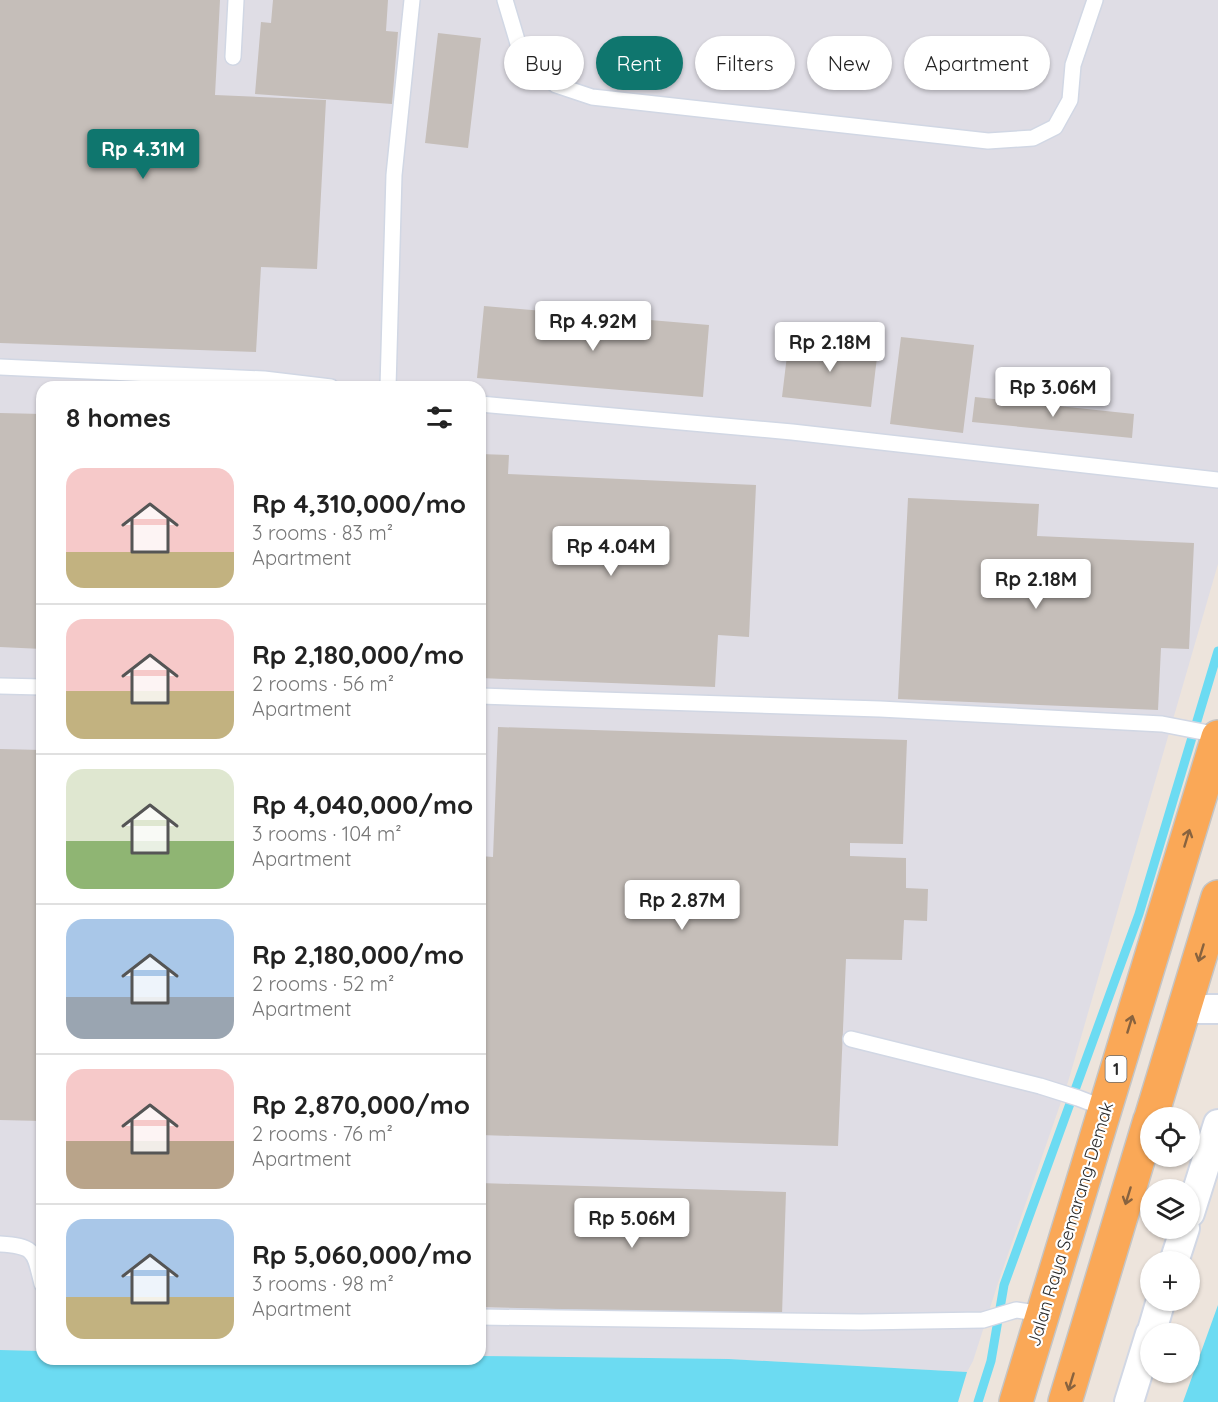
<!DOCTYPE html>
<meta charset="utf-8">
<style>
body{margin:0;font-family:Quicksand,sans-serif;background:#f6f6f6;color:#222;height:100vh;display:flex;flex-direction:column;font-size:22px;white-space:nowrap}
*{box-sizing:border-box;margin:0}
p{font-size:20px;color:#767676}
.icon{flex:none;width:33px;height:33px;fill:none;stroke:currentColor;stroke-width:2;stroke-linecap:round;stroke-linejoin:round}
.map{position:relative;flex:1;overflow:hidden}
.drawer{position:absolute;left:36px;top:381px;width:450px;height:984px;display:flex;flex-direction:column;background:#fff;border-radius:18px;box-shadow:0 2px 4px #0004}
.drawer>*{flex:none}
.top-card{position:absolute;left:504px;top:36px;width:570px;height:54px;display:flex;gap:12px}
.buttons{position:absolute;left:1140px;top:1107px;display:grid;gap:12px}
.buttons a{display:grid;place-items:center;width:60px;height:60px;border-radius:50%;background:#fff;box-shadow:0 2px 4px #0004;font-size:30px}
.price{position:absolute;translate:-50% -51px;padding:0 14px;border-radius:6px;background:#fff;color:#222;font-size:20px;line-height:39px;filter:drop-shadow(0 2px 3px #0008)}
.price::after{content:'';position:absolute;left:50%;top:36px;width:18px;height:14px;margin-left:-9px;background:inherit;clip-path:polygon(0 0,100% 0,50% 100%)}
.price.current{background:#0f766e;color:#fff}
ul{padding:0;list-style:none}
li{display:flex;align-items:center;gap:18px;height:150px;padding:0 30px}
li+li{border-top:2px solid #e0e0e0}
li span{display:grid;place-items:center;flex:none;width:168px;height:120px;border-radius:18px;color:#555}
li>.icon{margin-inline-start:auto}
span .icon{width:72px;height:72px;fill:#fffc;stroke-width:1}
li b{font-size:26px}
h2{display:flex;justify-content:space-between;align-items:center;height:72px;padding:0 30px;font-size:26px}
.pill{padding:0 21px;border-radius:27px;background:#fff;box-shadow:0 2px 4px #0004;font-size:21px;line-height:54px}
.pill.current{background:#0f766e;color:#fff}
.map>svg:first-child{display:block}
.industrial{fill:#dfdde5}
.water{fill:#6cdbf2}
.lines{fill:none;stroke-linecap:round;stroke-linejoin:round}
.stream{stroke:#6cdbf2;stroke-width:9}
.building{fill:#c5beb9}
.service-casing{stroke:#d1d7e4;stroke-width:18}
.minor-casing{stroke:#d1d7e4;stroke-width:32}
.trunk-casing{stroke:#c4c4c4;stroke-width:36}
.service{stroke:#fff;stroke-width:15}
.minor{stroke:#fff;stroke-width:28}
.trunk{stroke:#faa857;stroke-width:33}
.oneway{stroke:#88633f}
.labels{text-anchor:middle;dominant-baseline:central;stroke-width:4.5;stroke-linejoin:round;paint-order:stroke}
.shield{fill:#fff;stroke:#6b6b6b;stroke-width:1.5}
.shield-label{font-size:16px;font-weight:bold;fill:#2b2b2b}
.street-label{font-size:18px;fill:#2b2b2b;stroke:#fff}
</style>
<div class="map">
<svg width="1218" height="1402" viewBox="0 0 1218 1402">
<rect width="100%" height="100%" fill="#ede4dc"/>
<path class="industrial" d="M0,0H1218V564L1068,1082L998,1283L973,1361L967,1372L729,1359L480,1356V387H42V1351L0,1350Z"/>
<path class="water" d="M1218,1305V1402H1183Z
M0,1350L42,1351V1359H480V1356L729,1359L967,1372L958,1402H0Z"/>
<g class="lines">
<path class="stream" d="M978,1402L991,1361L1004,1285L1139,914L1218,651"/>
</g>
<path class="building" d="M0,0H220L215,95L326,100L317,269L261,267L256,352L0,343Z
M273,0H388L386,31L398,32L392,104L255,94L261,22L271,23Z
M438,33L481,38L468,148L425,143Z
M484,306L709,325L703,397L477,378Z
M901,337L974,345L963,433L890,424Z
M789,339L878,349L871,407L782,397Z
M975,397L1134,414L1132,438L972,422Z
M0,413L42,414V649L0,647Z
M480,454L509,455L508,474L756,485L749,637L718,635L715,687L480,678Z
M908,498L1039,504L1037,536L1194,543L1189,649L1161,648L1158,710L898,699Z
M498,727L907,740L903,844L850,843V856L906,858V888L928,889L927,921L904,920L902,960L846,959L838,1146L480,1135V856L493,857Z
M0,749L42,750V1121L0,1120Z
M480,1183L786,1192L782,1315L480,1307Z"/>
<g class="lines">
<defs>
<path id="service" d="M505,0L522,57L556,85L592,97L988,141L1033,138L1055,127L1070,100L1073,65L1095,0
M233,57L236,0
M0,367L264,379L331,387
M388,387L394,175L412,0
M480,404L792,432L1218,480
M0,686L42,687
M480,696L880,709L1162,724L1218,735
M851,1039L1040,1086L1078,1098L1104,1108
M0,1244C36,1246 34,1252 42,1284
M480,1317L861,1322L983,1320L1016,1310L1043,1314"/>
<path id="minor" d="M1184,1009H1218
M1190,1213L1218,1124
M1174,1262L1185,1228
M1151,1334L1161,1300
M1129,1402L1150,1334"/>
<path id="trunk" d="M1151,1118L1218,897
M1016,1402L1218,737
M1065,1402L1150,1120"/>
</defs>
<use href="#service" class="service-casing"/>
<use href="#minor" class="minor-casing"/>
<use href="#trunk" class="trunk-casing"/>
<use href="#service" class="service"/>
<use href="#minor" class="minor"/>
<use href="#trunk" class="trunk"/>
</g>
<defs><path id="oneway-shaft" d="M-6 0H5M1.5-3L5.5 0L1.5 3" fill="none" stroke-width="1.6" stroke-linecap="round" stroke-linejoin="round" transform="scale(1.5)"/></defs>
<g class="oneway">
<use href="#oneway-shaft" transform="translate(1187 838) rotate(-73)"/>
<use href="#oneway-shaft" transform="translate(1201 953) rotate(107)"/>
<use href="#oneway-shaft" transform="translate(1130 1024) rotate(-73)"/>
<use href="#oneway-shaft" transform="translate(1128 1196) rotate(107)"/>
<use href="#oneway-shaft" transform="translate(1071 1382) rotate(107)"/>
</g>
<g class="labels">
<rect class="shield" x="1105.5" y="1056" width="21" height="26" rx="4.5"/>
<g class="shield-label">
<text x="1116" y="1069">1</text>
</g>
<g class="street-label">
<text transform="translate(1070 1224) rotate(-73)">Jalan Raya Semarang-Demak</text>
</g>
</g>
</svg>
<div class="buttons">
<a><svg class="icon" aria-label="locate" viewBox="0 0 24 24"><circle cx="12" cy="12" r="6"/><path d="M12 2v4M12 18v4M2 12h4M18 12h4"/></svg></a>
<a><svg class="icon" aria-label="layers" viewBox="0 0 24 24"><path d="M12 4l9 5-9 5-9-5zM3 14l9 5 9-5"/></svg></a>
<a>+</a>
<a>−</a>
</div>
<b class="price current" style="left:143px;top:180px">Rp 4.31M</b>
<b class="price" style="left:593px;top:352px">Rp 4.92M</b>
<b class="price" style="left:830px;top:373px">Rp 2.18M</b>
<b class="price" style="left:1053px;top:418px">Rp 3.06M</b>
<b class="price" style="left:611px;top:577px">Rp 4.04M</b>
<b class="price" style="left:1036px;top:610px">Rp 2.18M</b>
<b class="price" style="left:682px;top:931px">Rp 2.87M</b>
<b class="price" style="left:632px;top:1249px">Rp 5.06M</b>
<div class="top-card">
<a class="pill">Buy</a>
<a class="pill current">Rent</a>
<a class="pill">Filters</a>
<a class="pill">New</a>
<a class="pill">Apartment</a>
</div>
<section class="drawer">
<h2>8 homes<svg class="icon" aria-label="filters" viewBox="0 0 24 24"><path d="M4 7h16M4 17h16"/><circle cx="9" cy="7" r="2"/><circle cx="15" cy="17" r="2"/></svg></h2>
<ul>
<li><span style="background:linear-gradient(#f6c9c9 70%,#c2b280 0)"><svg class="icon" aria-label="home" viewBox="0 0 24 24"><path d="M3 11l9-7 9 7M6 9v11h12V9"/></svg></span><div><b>Rp 4,310,000/mo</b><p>3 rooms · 83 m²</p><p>Apartment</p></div></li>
<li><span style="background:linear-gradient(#f6c9c9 60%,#c2b280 0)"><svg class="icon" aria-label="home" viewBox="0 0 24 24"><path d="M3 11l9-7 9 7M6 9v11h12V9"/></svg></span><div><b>Rp 2,180,000/mo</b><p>2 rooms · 56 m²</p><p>Apartment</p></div></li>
<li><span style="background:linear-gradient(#dfe7d0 60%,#8fb573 0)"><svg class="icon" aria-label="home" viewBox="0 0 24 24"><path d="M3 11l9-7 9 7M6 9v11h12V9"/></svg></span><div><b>Rp 4,040,000/mo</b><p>3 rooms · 104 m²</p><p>Apartment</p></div></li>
<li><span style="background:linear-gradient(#a9c7e8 65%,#9aa5b1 0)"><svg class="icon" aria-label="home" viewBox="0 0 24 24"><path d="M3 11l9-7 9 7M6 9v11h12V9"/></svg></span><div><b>Rp 2,180,000/mo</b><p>2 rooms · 52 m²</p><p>Apartment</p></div></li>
<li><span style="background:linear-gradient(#f6c9c9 60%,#b9a48a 0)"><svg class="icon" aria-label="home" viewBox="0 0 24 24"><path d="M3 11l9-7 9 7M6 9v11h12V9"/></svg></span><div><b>Rp 2,870,000/mo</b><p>2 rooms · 76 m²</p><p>Apartment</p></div></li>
<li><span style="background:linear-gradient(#a9c7e8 65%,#c2b280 0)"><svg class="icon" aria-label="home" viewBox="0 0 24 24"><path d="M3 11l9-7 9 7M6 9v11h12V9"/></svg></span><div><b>Rp 5,060,000/mo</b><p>3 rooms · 98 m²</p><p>Apartment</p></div></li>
</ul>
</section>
</div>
